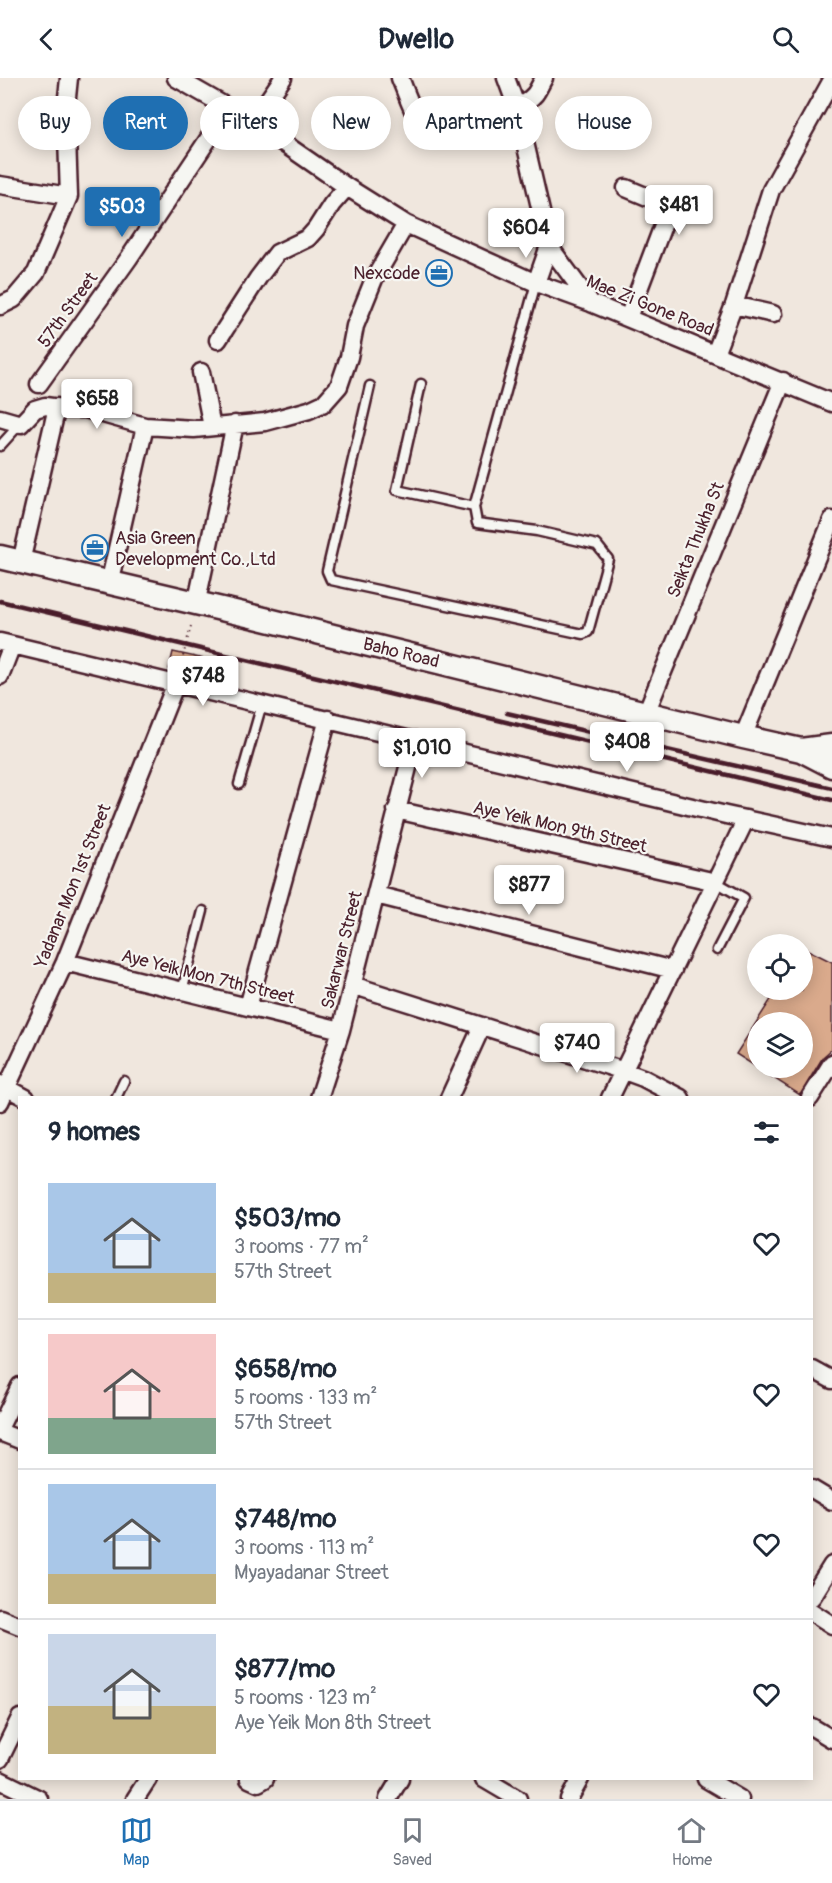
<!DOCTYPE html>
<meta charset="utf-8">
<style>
body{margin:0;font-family:Pangolin,sans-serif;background:#f2f2f3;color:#1f2937;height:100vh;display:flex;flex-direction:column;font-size:22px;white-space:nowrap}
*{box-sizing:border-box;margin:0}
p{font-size:20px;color:#747a83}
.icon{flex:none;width:33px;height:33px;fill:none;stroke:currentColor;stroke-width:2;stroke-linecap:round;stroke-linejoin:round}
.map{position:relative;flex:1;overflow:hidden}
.panel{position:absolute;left:18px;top:1018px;width:795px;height:684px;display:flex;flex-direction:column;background:#fff;border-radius:0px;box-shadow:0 3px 15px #0003}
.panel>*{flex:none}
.top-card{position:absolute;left:18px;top:18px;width:796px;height:54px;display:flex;gap:12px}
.fabs{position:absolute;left:747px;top:856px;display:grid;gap:12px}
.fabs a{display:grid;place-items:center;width:66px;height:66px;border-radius:50%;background:#fff;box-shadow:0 3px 15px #0003;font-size:30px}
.price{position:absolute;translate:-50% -51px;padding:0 14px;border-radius:6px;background:#fff;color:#222;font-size:20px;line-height:39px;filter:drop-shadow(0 2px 3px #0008)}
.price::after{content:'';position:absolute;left:50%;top:36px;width:18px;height:14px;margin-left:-9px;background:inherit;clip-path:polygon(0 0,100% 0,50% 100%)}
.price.selected{background:#1f6fb2;color:#fff}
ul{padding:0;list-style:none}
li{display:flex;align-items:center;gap:18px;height:150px;padding:0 30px}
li+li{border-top:2px solid #e0e1e3}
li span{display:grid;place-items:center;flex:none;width:168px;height:120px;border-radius:0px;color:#555}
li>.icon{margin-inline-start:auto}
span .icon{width:72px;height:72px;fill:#fffc;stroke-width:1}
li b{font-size:26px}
h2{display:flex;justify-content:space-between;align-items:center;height:72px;padding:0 30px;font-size:26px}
.chip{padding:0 21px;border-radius:27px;background:#fff;box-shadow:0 3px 15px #0003;font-size:21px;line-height:54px}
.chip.selected{background:#1f6fb2;color:#fff}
header{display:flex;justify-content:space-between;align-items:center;height:78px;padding:0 30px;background:#fff;font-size:27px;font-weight:800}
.tab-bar{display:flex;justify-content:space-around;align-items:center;height:84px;border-top:2px solid #e0e1e3;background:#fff;font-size:16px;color:#747a83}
.tab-bar a{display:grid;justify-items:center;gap:3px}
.tab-bar .selected{color:#1f6fb2}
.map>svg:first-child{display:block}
.building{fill:#daaa8c;stroke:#4a1f2b;stroke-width:1.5;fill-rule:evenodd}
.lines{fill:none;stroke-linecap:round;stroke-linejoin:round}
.lane-casing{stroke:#4a1f2b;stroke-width:13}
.street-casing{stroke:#4a1f2b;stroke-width:21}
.secondary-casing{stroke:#4a1f2b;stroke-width:27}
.path{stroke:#4a1f2b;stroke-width:2;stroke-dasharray:1.5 4.5;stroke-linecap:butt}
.lane{stroke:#f6f6f2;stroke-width:8}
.street{stroke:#f6f6f2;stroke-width:16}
.secondary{stroke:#f6f6f2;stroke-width:22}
.rail{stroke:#4a1f2b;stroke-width:4.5}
.labels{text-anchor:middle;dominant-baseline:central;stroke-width:4.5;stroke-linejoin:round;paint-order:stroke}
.poi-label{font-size:18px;fill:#4a1f2b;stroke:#f6f6f2;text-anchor:end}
.street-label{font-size:18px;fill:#4a1f2b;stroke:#f6f6f2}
</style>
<header><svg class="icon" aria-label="back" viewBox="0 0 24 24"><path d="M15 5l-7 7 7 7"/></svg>Dwello<svg class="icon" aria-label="search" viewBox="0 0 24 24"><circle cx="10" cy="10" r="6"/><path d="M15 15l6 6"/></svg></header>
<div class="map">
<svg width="832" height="1721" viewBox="0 0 832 1721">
<rect width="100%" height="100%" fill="#f0e7de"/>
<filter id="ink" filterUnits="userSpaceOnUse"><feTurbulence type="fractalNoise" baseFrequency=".0167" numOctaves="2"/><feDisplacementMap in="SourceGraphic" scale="12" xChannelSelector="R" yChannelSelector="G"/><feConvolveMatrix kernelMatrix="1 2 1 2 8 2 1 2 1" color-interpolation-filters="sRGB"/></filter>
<g filter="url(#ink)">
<path class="building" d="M173,574L214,583L210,600L169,591Z
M802,869L832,884V971L823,979L800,1017L736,976L777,912H802ZM758,945H802V990H758Z"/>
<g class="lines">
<defs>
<path id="lane" d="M421,306L397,412L474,429
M370,308L327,493L331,502L583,556L588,554L608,481L597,467L537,453L477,445L474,429L536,205
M0,368L20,346
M239,706L262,626
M716,804L744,820L717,872
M182,913L203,833
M116,1020L124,1003"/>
<path id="street" d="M176,0L253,44L347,109L406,146L536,205L591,225L832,325
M400,0C406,14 415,44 428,53C446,64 521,33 535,16C538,12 541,5 544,0
M506,0L517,30L549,168L591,225
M253,44L283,0
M0,107L69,118
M626,110L662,125L666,128L668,134L628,240
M536,205L549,168
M734,227L773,236
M0,228L14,221L36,195L69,118L66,29L69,0
M218,262L258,200L277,175L308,160L316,151L332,126L347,109
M715,276L734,227L771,112L832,2
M201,294L212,349
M39,306L129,180L229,30
M0,340L21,346L35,331L45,328L67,331H85L145,348L194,351L265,344L309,332L324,325L339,308L349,279L355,248L374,201L406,146
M21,484L57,329
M109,506L145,348
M196,527L235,346
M0,564L726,737L832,760
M0,598L12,567
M646,635L783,303
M743,659L832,442
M396,732L716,804
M376,817L673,892
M65,884L341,952
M352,907L624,993L643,1000L681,1020
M248,929L328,641
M0,1006L26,1020
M319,1020L341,952L415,662
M449,1020L482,948
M610,1020L746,741
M810,1020L832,985
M0,1024L65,884L176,605
M812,1291L832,1302
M0,1349L20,1308
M0,1354L20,1362
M812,1411L832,1423
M812,1519L832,1487
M812,1534L832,1547
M0,1540L20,1548
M812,1649L832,1661
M0,1681L20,1640
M249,1701L258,1705L265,1701
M484,1701L518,1721
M706,1701L740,1721
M0,1702L39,1721
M135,1721L148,1701
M388,1721L400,1701
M569,1721L580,1701"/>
<path id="secondary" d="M0,479L260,540L743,659L801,672L832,668
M801,672L832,688"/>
</defs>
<use href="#lane" class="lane-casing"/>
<use href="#street" class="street-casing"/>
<use href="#secondary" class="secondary-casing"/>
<path class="path" d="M180,590L192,544"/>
<use href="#lane" class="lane"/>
<use href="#street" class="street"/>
<use href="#secondary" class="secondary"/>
<path class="rail" d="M0,523L832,722
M507,635L832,710"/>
</g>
</g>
<defs>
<symbol id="office-ring" viewBox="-11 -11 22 22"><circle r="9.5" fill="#f6f6f2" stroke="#1f6fb2" stroke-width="1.5"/><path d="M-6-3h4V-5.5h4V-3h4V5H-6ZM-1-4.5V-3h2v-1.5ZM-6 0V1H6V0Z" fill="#1f6fb2"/></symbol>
</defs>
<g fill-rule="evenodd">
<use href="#office-ring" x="424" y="180" width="30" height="30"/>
<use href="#office-ring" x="80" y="455" width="30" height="30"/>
</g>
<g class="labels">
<g class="poi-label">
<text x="420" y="195">Nexcode</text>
<text x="115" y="460" text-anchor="start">Asia Green<tspan x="115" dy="21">Development Co.,Ltd</tspan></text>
</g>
<g class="street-label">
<text transform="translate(650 228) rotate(22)">Mae Zi Gone Road</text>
<text transform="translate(68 232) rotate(-54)">57th Street</text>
<text transform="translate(696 462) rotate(-68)">Seikta Thukha St</text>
<text transform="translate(401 575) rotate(14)">Baho Road</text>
<text transform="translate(560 749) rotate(13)">Aye Yeik Mon 9th Street</text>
<text transform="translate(73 808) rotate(-68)">Yadanar Mon 1st Street</text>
<text transform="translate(342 872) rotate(-76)">Sakarwar Street</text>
<text transform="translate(208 899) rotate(14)">Aye Yeik Mon 7th Street</text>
</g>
</g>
</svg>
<div class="fabs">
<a><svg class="icon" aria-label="locate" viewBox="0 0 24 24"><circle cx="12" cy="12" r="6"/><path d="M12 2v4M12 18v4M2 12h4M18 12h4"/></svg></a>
<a><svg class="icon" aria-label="layers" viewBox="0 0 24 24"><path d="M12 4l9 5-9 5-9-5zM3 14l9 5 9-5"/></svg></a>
</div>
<b class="price" style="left:679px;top:158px">$481</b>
<b class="price selected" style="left:122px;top:160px">$503</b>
<b class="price" style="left:526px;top:181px">$604</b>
<b class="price" style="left:97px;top:352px">$658</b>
<b class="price" style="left:203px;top:629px">$748</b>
<b class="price" style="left:627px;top:695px">$408</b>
<b class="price" style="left:422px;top:701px">$1,010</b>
<b class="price" style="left:529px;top:838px">$877</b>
<b class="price" style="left:577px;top:996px">$740</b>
<div class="top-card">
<a class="chip">Buy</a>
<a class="chip selected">Rent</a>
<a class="chip">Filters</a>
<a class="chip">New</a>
<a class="chip">Apartment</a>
<a class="chip">House</a>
</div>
<section class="panel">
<h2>9 homes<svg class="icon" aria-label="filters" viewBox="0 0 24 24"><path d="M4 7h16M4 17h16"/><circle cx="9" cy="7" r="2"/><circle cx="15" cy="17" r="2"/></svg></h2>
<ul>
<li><span style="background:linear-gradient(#a9c7e8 75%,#c2b280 0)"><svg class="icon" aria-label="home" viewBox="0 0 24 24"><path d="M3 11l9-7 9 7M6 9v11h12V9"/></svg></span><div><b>$503/mo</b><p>3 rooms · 77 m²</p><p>57th Street</p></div><svg class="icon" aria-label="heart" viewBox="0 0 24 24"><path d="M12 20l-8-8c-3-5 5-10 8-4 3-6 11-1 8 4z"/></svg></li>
<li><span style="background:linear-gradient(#f6c9c9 70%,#7fa58c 0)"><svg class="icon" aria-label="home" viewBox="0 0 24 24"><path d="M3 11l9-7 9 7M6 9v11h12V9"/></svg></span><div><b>$658/mo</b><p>5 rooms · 133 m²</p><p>57th Street</p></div><svg class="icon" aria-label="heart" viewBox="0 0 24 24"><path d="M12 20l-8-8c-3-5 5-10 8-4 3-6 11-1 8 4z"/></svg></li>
<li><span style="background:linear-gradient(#a9c7e8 75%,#c2b280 0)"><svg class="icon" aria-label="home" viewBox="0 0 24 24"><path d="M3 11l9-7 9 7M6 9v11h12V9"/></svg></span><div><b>$748/mo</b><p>3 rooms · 113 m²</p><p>Myayadanar Street</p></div><svg class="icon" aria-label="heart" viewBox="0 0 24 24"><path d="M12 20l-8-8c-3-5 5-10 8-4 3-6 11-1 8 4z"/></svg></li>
<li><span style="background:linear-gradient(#c9d6e8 60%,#c2b280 0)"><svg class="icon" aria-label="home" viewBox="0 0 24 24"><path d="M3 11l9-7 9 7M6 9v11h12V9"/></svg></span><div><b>$877/mo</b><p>5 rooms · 123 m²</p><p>Aye Yeik Mon 8th Street</p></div><svg class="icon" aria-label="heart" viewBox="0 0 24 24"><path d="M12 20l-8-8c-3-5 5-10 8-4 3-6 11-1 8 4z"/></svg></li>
</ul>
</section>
</div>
<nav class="tab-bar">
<a class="selected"><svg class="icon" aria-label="map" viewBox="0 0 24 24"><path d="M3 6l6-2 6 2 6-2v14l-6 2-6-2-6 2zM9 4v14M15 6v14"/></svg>Map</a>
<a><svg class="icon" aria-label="saved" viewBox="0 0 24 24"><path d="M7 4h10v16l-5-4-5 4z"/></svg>Saved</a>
<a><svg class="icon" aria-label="home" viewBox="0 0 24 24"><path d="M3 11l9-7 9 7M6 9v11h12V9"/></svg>Home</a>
</nav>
